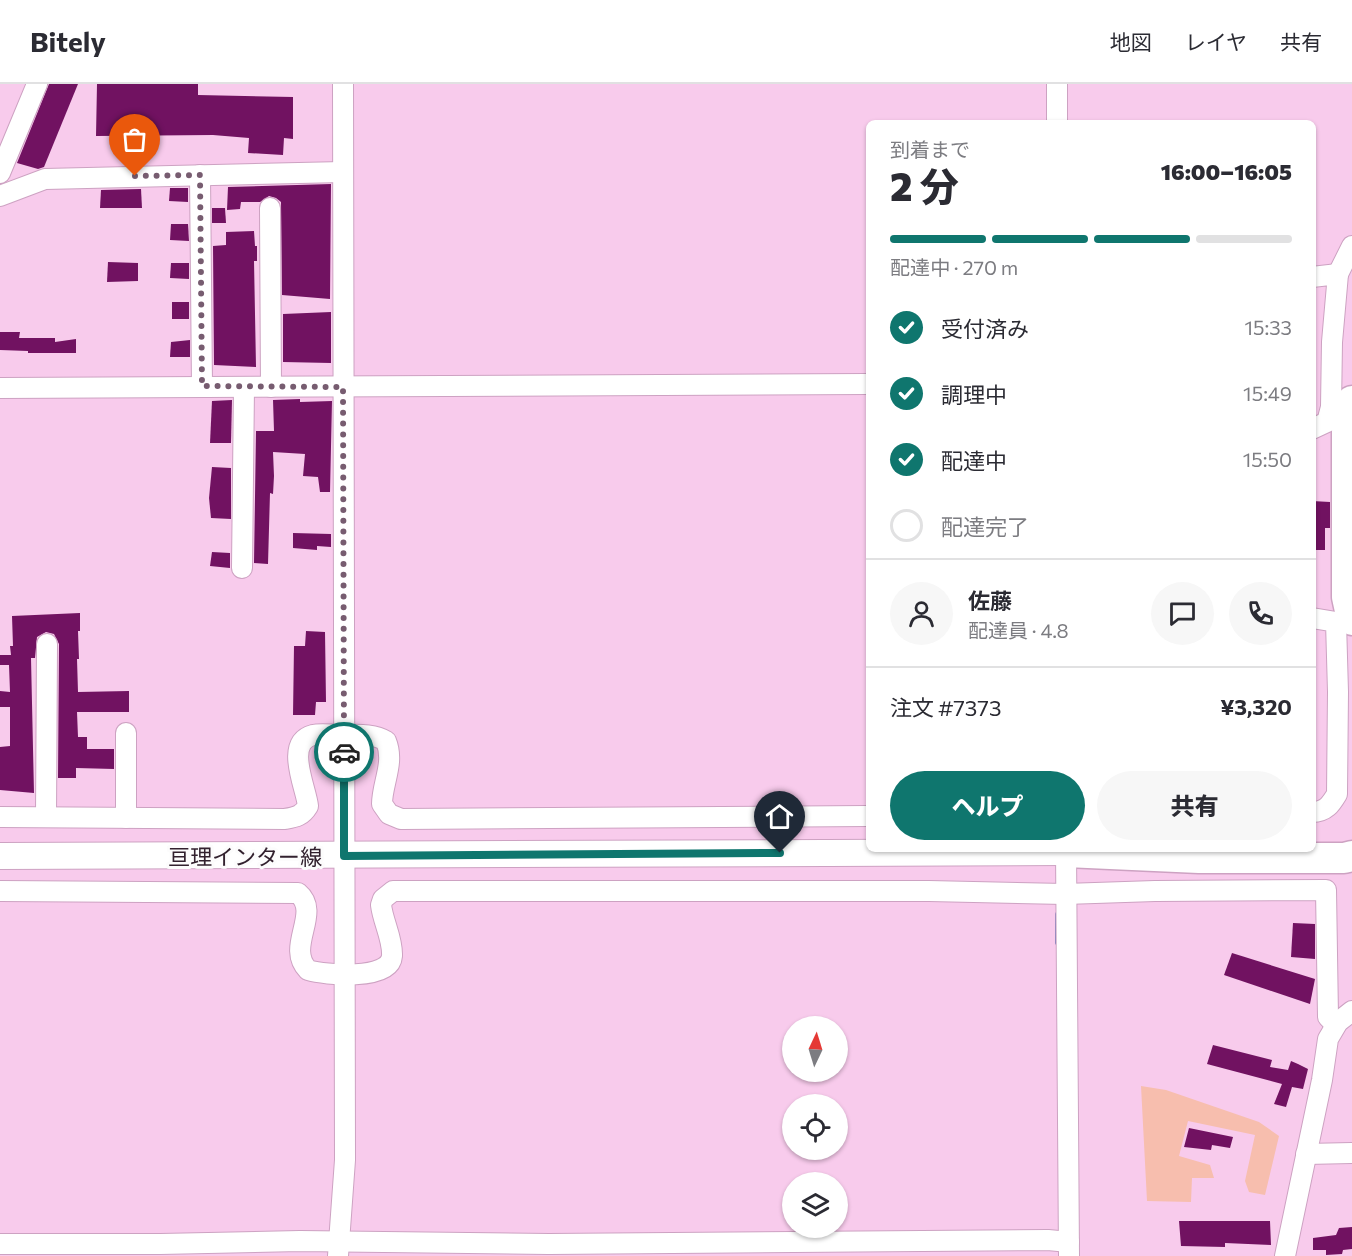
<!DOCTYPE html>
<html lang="ja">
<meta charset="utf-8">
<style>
:root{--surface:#fff;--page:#f7f7f7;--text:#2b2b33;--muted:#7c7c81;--line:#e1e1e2;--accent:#0f766e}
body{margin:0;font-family:Commissioner,"Noto Sans JP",sans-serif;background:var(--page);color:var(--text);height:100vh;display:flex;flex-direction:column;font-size:22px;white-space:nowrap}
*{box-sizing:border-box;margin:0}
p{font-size:20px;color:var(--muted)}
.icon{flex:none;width:33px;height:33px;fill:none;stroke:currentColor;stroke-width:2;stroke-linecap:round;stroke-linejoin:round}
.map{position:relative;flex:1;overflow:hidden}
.side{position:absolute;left:866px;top:36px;width:450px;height:732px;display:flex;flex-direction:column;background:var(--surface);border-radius:9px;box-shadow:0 2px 4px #0004}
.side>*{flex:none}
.needle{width:39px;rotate:4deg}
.buttons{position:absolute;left:782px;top:932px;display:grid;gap:12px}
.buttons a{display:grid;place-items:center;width:66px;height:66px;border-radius:50%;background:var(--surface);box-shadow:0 2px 4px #0004;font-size:30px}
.pin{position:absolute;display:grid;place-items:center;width:51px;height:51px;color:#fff;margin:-62px -26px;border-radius:50% 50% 50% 0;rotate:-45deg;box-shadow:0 0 6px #0007}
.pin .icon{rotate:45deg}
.courier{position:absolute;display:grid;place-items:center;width:60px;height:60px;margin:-30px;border:4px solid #0f766e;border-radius:50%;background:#fff;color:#222;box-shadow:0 2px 8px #0007}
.head em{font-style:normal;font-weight:800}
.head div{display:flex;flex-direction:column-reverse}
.head{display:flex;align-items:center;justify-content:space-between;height:102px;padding:0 24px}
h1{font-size:39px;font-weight:800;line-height:45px}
.bar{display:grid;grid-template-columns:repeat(4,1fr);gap:9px 6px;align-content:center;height:72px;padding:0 24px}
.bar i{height:8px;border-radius:4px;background:var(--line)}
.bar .selected{background:var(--accent)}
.bar p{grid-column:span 4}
.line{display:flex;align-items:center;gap:15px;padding:0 24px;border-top:2px solid var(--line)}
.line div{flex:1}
.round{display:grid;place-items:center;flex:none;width:63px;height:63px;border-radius:32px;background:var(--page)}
ol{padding:0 24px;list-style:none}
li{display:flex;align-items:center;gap:18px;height:66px}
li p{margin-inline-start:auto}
li .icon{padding:6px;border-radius:50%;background:var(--accent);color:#fff;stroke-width:4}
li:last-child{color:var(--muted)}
li i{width:33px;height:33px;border:3px solid var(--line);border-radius:50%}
.button{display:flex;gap:12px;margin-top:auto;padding:12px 24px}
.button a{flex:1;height:69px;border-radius:36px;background:var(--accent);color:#fff;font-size:24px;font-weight:800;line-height:69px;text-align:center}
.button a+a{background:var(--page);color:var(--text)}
header{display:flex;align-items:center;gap:36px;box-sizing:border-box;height:84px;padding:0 30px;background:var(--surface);border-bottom:2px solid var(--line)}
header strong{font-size:28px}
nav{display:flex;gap:33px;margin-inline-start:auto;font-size:21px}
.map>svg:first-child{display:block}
.green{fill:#f7beae}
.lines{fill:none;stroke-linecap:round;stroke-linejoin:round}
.stream{stroke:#797dbc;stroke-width:4}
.building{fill:#711261}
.minor-casing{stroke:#cda2c2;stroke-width:22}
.major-casing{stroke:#cda2c2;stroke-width:28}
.highway-casing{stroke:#cda2c2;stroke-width:33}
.minor{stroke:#fff;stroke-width:20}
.major{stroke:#fff;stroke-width:26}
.highway{stroke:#fff;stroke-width:30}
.done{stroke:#775c70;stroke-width:6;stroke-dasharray:0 10.8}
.route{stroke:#0f766e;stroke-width:8}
.labels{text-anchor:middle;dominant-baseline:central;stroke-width:6;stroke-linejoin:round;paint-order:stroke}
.street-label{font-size:22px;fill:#32212e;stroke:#fcfcfc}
</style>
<header>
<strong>Bitely</strong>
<nav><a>地図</a><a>レイヤ</a><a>共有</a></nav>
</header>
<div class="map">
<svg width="1352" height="1172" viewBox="0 0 1352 1172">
<rect width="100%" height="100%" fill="#f8cbec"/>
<path class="green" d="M1141,1002L1166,1006L1259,1038L1279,1052L1265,1111L1249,1108L1245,1097L1255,1051L1188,1037L1179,1072L1210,1081L1214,1094H1192L1191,1118L1147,1117Z"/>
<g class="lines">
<path class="stream" d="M1057,830V859"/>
</g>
<g class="building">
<path d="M49,0H78L44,83L38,85L17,79Z"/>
<path d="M97,0H198V11L293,13V55L284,54L283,71L248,69L249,54L213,51L96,52Z"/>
<path d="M331,100L330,215L282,211L281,118L276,114L269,112L260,118H241L240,125L227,126L228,103Z"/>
<path d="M170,104H188V118L169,117Z"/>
<path d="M141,105L142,124H100L101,106Z"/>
<path d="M212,124H225L226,139H212Z"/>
<path d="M171,140H188L189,157L170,156Z"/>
<path d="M254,147L255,162H257V177H254L256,283L214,281L213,162L226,161V148Z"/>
<path d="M108,178L138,179V197L107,198Z"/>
<path d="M171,179H189V195L170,194Z"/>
<rect x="172" y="218" width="17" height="17"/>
<path d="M331,228V279L283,278V230Z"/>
<path d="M0,248H20L19,254H55V258L76,255V269H28V267L0,266Z"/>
<path d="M190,256V273H170L171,258Z"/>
<path d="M300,315V318L332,317L330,408H320L318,393L303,392L305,370L273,368L274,392L273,410L270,409L268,480L254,479L256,347H274L273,316Z"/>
<path d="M232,316L231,359H210L212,317Z"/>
<path d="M212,383L231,384V435L211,434L209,414Z"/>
<path d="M1312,417L1330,418V444H1325V466H1312Z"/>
<path d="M293,449L331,450V463L317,462V466L293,464Z"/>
<path d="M212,468L230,469V484L210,482Z"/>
<path d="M80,529V547H78L79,575H77L78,608L129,607V628H77L78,653H87V665H114V685L76,684V694H58L59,560L54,550L46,548L37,553L35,574H31L34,709L0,706V663L10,662V623H0V607L10,608L9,581H0V571H11L10,562H13L12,532Z"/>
<path d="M306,547L325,548L326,618H316L315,631H293L294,562H305Z"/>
<path d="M1293,839L1315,840V875L1291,873Z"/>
<path d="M1232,869L1315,895L1310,920L1224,891Z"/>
<path d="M1213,961L1272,976L1270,983L1288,986L1291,977L1298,980L1308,985L1303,1005L1292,1003L1286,1023L1274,1020L1282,1000L1207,980Z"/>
<path d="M1189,1044L1233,1053L1230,1064L1212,1061L1211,1066L1184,1063Z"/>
<path d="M1179,1137H1270L1271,1161L1225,1159V1163L1181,1162Z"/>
<path d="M1352,1143V1165L1343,1166L1342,1170L1326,1171V1166H1313V1154L1336,1151L1339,1144Z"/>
</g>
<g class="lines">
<defs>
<g id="minor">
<path d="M1057,0V39"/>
<path d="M0,89L37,0"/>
<path d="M200,91L202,302"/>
<path d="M0,112L45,95L343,88"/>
<path d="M270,124L271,303"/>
<path d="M1338,190L1352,162"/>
<path d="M1312,193L1338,190L1332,258L1331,323L1327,338L1312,345"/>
<path d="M0,304L868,300"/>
<path d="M242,484L244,303"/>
<path d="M1312,534L1336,538L1338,608L1337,710C1331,720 1326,728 1312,728"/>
<path d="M0,733L285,735C296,733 302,732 308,722C306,703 284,659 313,651C321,649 332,651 341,651C356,651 373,649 386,657C395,679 382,699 382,720L389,730L401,735L868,732"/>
<path d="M46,733L47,560"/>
<path d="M126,734V649"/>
<path d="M1066,765L1069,1172"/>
<path d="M0,807L298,809C322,829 285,863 308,886C325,891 390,897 392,872C393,855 383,838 381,821L383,815L393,807H929L1065,810L1155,807L1326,806L1328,933L1331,936L1338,938"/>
<path d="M1306,1070L1352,1069"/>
<path d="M0,1160H160L300,1157L549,1160L1048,1156L1069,1158"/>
<path d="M338,1172L345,1076L343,0"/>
<path d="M1285,1172L1322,996L1328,955L1338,938L1352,927"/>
</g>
<path id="major" d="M0,772L1066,768"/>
<g id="highway">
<path d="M1352,317L1347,348V513L1352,536"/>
<path d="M1066,768L1199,774H1344L1352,772"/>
</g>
</defs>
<use href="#minor" class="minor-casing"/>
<use href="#major" class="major-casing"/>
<use href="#highway" class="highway-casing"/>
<use href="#minor" class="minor"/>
<use href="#major" class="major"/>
<use href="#highway" class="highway"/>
</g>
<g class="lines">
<path class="done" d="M135,92L200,91L202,302L343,303L344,668"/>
<path class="route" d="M344,668V772L780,769"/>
</g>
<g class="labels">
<g class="street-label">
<text x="245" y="772">亘理インター線</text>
</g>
</g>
</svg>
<div class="buttons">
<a><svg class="needle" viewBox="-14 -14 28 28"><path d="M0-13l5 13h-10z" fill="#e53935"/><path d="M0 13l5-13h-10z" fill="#7c7c81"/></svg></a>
<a><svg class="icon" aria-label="locate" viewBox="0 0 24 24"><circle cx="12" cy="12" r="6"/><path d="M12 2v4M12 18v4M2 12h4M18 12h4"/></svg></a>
<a><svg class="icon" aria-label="layers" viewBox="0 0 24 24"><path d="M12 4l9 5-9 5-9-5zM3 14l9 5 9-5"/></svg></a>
</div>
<div class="pin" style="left:135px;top:92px;background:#ea580c"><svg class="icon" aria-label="bag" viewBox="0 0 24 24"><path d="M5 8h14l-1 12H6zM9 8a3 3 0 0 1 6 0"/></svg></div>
<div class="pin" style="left:780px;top:769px;background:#1f2937"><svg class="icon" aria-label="home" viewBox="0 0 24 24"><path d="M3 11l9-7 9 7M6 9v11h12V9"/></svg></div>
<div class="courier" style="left:344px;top:668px"><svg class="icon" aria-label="car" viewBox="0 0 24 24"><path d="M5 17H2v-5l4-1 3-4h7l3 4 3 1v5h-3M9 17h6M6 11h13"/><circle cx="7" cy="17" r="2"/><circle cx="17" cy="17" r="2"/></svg></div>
<section class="side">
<div class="head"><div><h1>2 分</h1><p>到着まで</p></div><em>16:00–16:05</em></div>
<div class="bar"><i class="selected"></i><i class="selected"></i><i class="selected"></i><i></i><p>配達中 · 270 m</p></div>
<ol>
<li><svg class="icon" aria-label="check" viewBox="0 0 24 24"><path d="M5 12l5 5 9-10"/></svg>受付済み<p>15:33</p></li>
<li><svg class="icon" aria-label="check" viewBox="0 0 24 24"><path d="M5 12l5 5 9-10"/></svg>調理中<p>15:49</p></li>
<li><svg class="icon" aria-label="check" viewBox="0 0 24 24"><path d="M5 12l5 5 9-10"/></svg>配達中<p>15:50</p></li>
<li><i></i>配達完了</li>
</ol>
<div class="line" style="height:108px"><a class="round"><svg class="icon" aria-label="person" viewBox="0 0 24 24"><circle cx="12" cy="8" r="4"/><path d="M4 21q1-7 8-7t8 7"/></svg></a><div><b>佐藤</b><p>配達員 · 4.8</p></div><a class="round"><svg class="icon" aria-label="chat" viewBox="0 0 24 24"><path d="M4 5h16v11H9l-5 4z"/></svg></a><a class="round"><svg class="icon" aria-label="phone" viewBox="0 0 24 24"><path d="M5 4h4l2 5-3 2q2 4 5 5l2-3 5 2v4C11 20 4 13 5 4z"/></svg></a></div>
<div class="line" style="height:78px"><div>注文 #7373</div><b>¥3,320</b></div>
<div class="button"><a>ヘルプ</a><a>共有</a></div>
</section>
</div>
